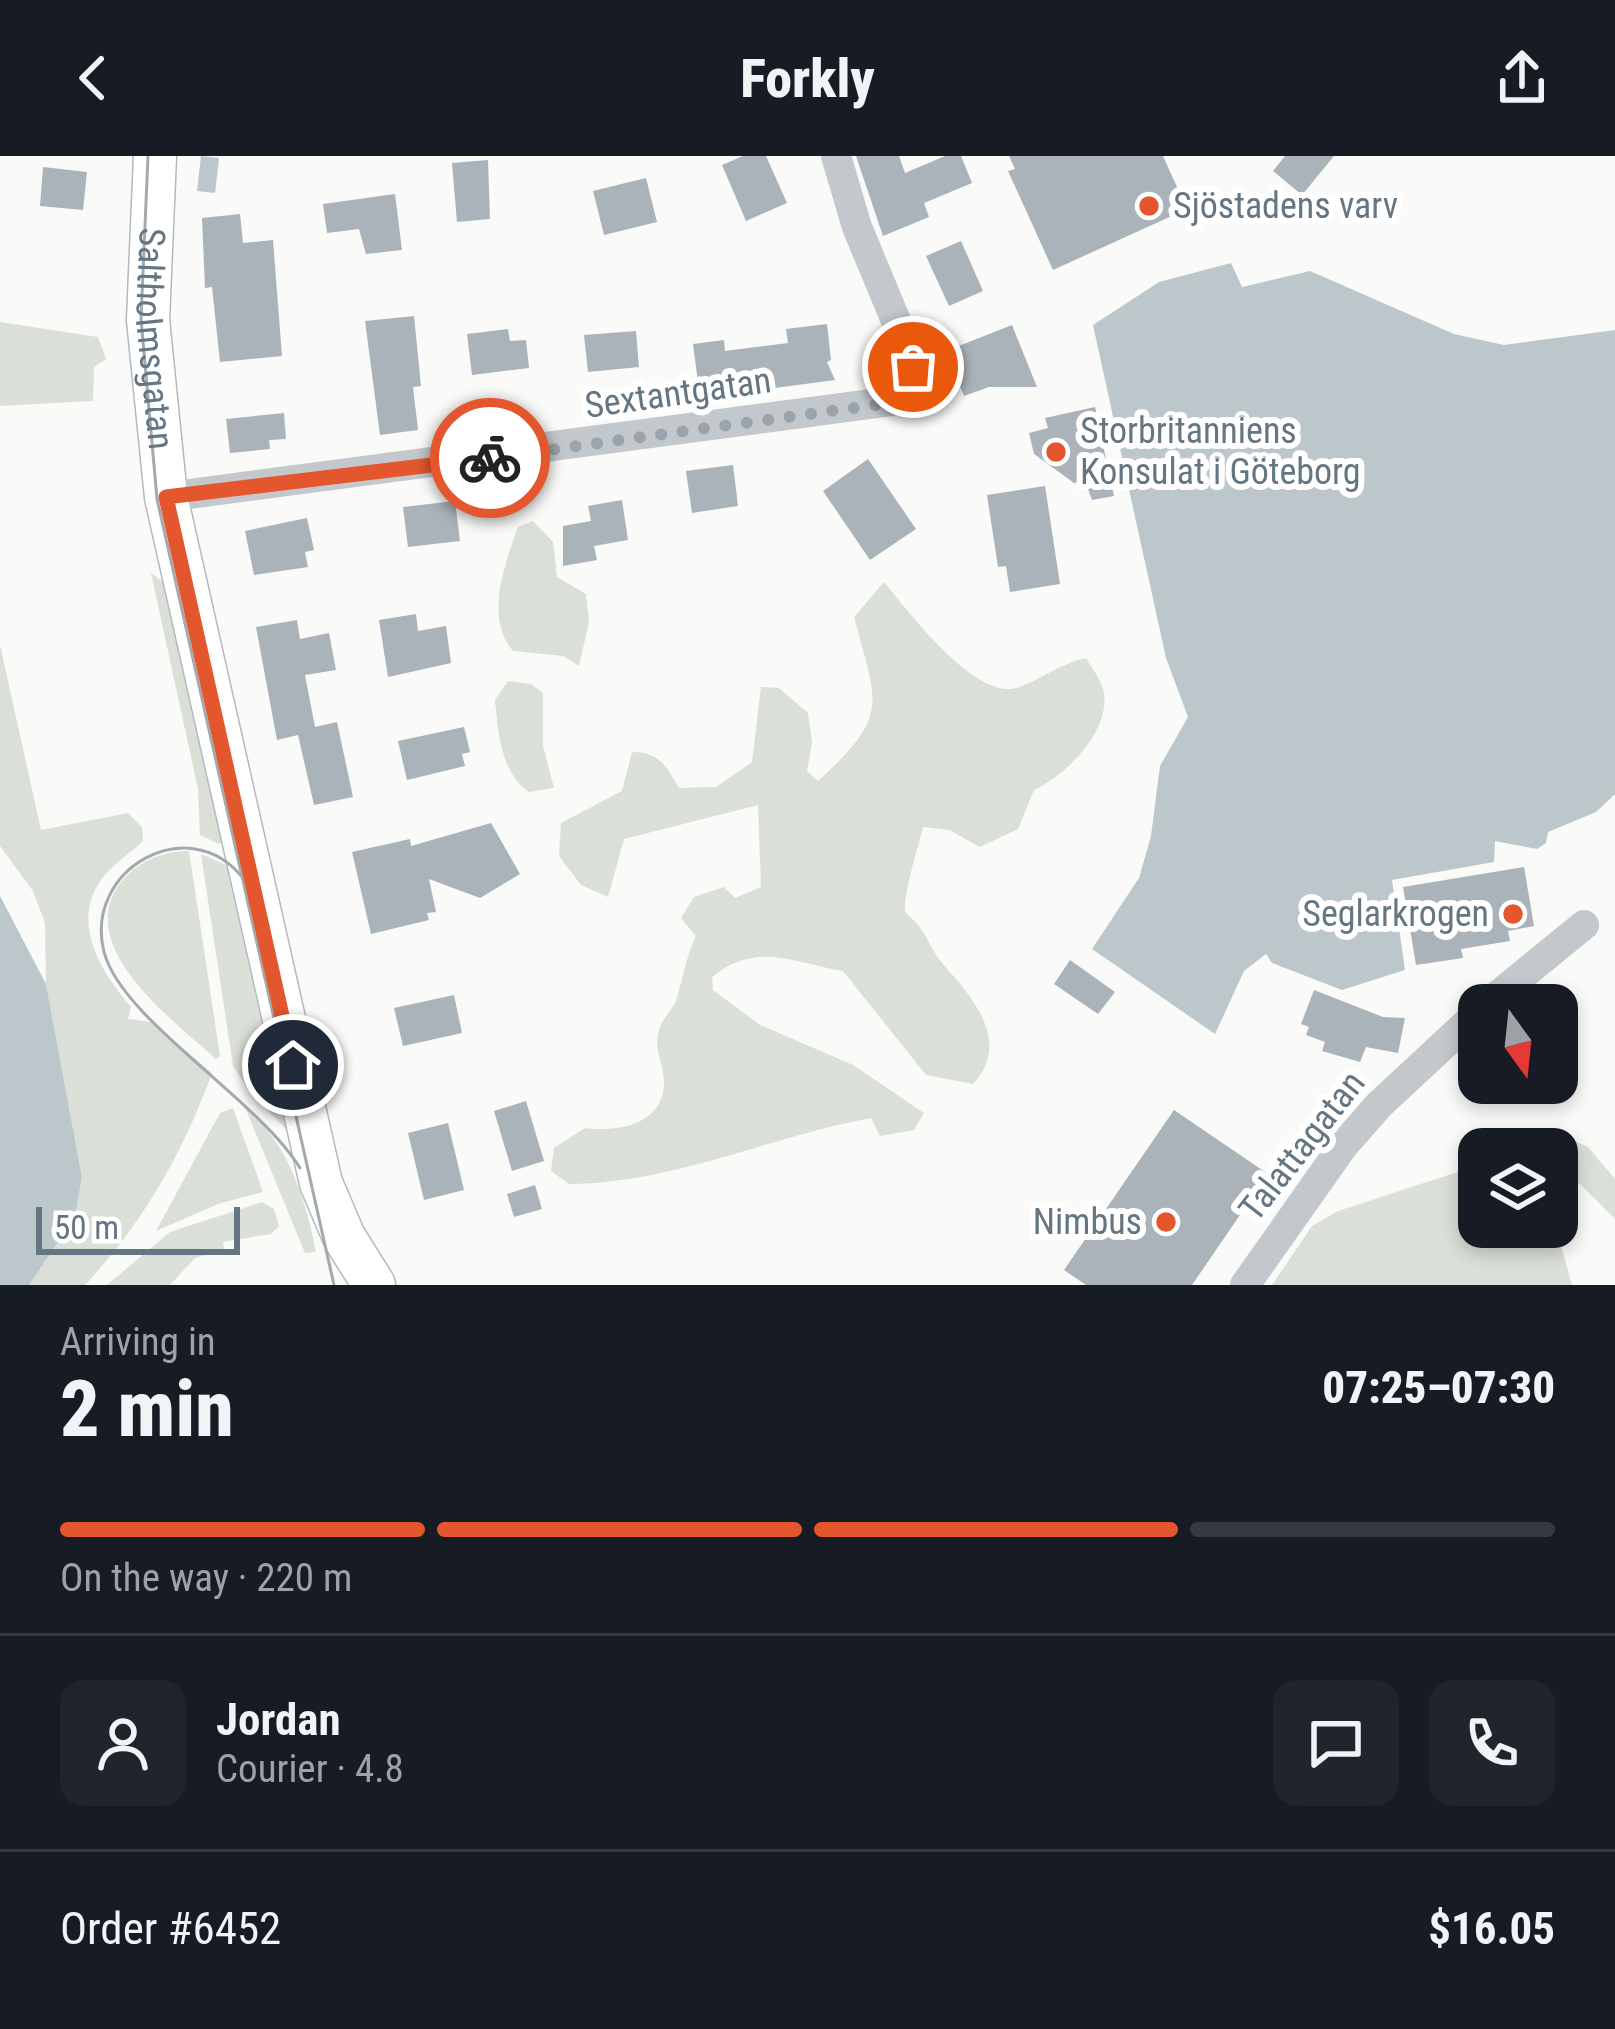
<!DOCTYPE html>
<meta charset="utf-8">
<style>
:root{--surface:#171b24;--page:#20242c;--text:#f1f3f6;--muted:#9ea1a6;--line:#363941;--accent:#e4572e}
body{margin:0;font-family:"Roboto Condensed",sans-serif;background:var(--page);color:var(--text);height:100vh;display:flex;flex-direction:column;font-size:45px;white-space:nowrap}
*{box-sizing:border-box;margin:0}
p{font-size:39px;color:var(--muted)}
.icon{flex:none;width:66px;height:66px;fill:none;stroke:currentColor;stroke-width:2;stroke-linecap:round;stroke-linejoin:round}
.map{position:relative;height:1129px;overflow:hidden}
.drawer{display:flex;flex-direction:column;background:var(--surface);flex:1}
.drawer>*{flex:none}
.needle{width:78px;rotate:165deg}
.fabs{position:absolute;left:1458px;top:828px;display:grid;gap:24px}
.fabs a{display:grid;place-items:center;width:120px;height:120px;border-radius:24px;background:var(--surface);box-shadow:0 6px 18px #0003;font-size:60px}
.scale{position:absolute;left:36px;bottom:30px;width:204px;box-sizing:border-box;padding-left:12px;border:6px solid #657683;border-top:0;font-size:33px;line-height:42px;white-space:nowrap;color:#657683;-webkit-text-stroke:9px #fff;paint-order:stroke}
.pin{position:absolute;display:grid;place-items:center;width:102px;height:102px;color:#fff;margin:-51px;border:6px solid #fff;border-radius:50%;box-shadow:0 3px 12px #0007}
.courier{position:absolute;display:grid;place-items:center;width:120px;height:120px;margin:-60px;border:9px solid #e4572e;border-radius:50%;background:#fff;color:#222;box-shadow:0 3px 15px #0007}
.headline em{font-style:normal;font-weight:800}
.headline div{display:flex;flex-direction:column-reverse}
.headline{display:flex;align-items:center;justify-content:space-between;height:204px;padding:0 60px}
h1{font-size:78px;font-weight:800;line-height:90px}
.bar{display:grid;grid-template-columns:repeat(4,1fr);gap:18px 12px;align-content:center;height:144px;padding:0 60px}
.bar i{height:15px;border-radius:9px;background:var(--line)}
.bar .current{background:var(--accent)}
.bar p{grid-column:span 4}
.line{display:flex;align-items:center;gap:30px;padding:0 60px;border-top:3px solid var(--line)}
.line div{flex:1}
.round{display:grid;place-items:center;flex:none;width:126px;height:126px;border-radius:24px;background:var(--page)}
header{display:flex;justify-content:space-between;align-items:center;height:156px;padding:0 60px;background:var(--surface);font-size:54px;font-weight:800}
.map>svg:first-child{display:block}
.green{fill:#dadfd7}
.water{fill:#bbc7cb}
.building{fill:#aab3b9}
.lines{fill:none;stroke-linecap:round;stroke-linejoin:round}
.secondary-casing{stroke:#b3babf;stroke-width:45}
.street{stroke:#c3c8cc;stroke-width:30}
.secondary{stroke:#fff;stroke-width:42}
.tram{stroke:#a2aab0;stroke-width:3}
.done{stroke:#99a4ac;stroke-width:12;stroke-dasharray:0 21.6}
.route{stroke:#e4572e;stroke-width:15}
.poi-dot{fill:#e4572e;stroke:#fff;stroke-width:4.5}
.labels{text-anchor:middle;dominant-baseline:central;stroke-width:12;stroke-linejoin:round;paint-order:stroke}
.poi-label{font-size:36px;fill:#657683;stroke:#fff;text-anchor:start}
.street-label{font-size:36px;fill:#657683;stroke:#fff}
</style>
<header><svg class="icon" aria-label="back" viewBox="0 0 24 24"><path d="M15 5l-7 7 7 7"/></svg>Forkly<svg class="icon" aria-label="share" viewBox="0 0 24 24"><path d="M12 15V3M7 8l5-5 5 5M5 13v7h14v-7"/></svg></header>
<div class="map">
<svg width="1615" height="1129" viewBox="0 0 1615 1129">
<rect width="100%" height="100%" fill="#fafaf8"/>
<g class="green">
<path d="M0,166L98,181L106,203L94,211L93,245L0,250Z"/>
<path d="M533,365L553,386L557,421L586,438L589,466L579,510L563,500L513,495C484,461 505,408 518,371Z"/>
<path d="M151,417L165,427L223,686L219,688L200,679L198,633Z"/>
<path d="M884,426C908,455 968,535 1010,533C1029,532 1059,507 1086,502C1092,512 1102,525 1104,537C1110,576 1066,619 1034,634L1018,673L980,691L949,674L923,671C917,696 904,734 905,756C930,778 927,789 943,808C973,842 1012,886 973,928L926,919L843,815C792,806 756,785 712,821L713,834L760,869L853,909L924,957L914,974L880,980L871,962C768,981 675,1027 569,1028L551,1015L554,992L585,972C615,976 662,970 664,929C665,909 653,895 659,874C662,862 674,853 677,842C683,820 686,802 696,780L681,762L694,741L724,731L735,742L761,731L758,649L624,683L608,741L581,729L559,700L561,667L622,635L632,596C660,596 666,610 679,632L716,631L752,606L761,531L779,532L808,557L812,586L807,615L818,625C891,558 877,549 854,461Z"/>
<path d="M0,489L41,674L128,657L142,671L143,685C130,698 111,709 101,724C70,768 102,817 131,851L128,863L151,866L212,917C183,997 143,1067 85,1129H29L75,1061L82,1021L46,828L45,767L33,735L0,690Z"/>
<path d="M508,525L531,528L543,537V590L554,632L529,636C501,617 498,576 495,544Z"/>
<path d="M189,695L220,900L216,903C175,866 68,787 123,724C140,704 164,695 189,695Z"/>
<path d="M201,698L226,709L286,973L250,936L233,910Z"/>
<path d="M245,951C289,989 305,1042 316,1096L305,1097Z"/>
<path d="M233,952L263,1036L218,1048L156,1075L220,957Z"/>
<path d="M1562,979L1588,991L1615,1023V1063L1579,1027H1562L1557,1038V993H1522Z"/>
<path d="M1479,1009V1071H1556L1572,1129H1272L1312,1070L1338,1055Z"/>
<path d="M262,1046L274,1053L279,1070L271,1078L223,1086L224,1094L195,1102L170,1129H107L170,1076Z"/>
</g>
<g class="water">
<path d="M201,0L219,2L215,37L197,35Z"/>
<path d="M1231,107L1242,131L1310,115L1454,178L1504,189L1615,174V638L1596,656L1548,676L1546,687L1537,693L1495,685L1494,706L1392,724L1405,814L1342,834L1272,807L1266,798L1244,815L1215,878L1092,793L1139,722L1151,680L1160,610L1188,561L1166,502L1093,169L1159,126Z"/>
<path d="M0,740L46,828L82,1021L75,1061L29,1129H0Z"/>
</g>
<g class="building">
<path d="M743,0H766L787,47L746,65L722,9Z"/>
<path d="M856,0H899L905,17L945,0H961L972,27L924,47L929,61L883,80Z"/>
<path d="M1009,0H1163L1187,53L1053,114L1008,15L1015,13Z"/>
<path d="M1285,0H1334L1302,39L1273,15Z"/>
<path d="M488,4L490,63L457,66L452,7Z"/>
<path d="M43,11L87,16L83,54L40,50Z"/>
<path d="M646,22L657,66L604,79L593,35Z"/>
<path d="M395,38L402,94L366,98L359,73L327,77L323,48Z"/>
<path d="M240,58L243,87L273,84L282,200L220,206L212,131L205,132L202,62Z"/>
<path d="M961,85L983,135L949,150L926,100Z"/>
<path d="M414,160L421,230L413,231L418,274L380,279L365,165Z"/>
<path d="M827,168L831,204L827,206L835,224L700,242L693,188L724,184L725,195L788,187L786,173Z"/>
<path d="M1012,169L1037,231H989L964,240L946,195Z"/>
<path d="M508,173L510,185L526,184L529,212L472,219L467,178Z"/>
<path d="M636,175L639,211L588,216L584,179Z"/>
<path d="M1095,251L1114,340L1092,344L1085,325L1074,327L1034,298L1029,277L1048,272L1045,262Z"/>
<path d="M284,257L286,283L269,284L270,293L230,297L226,263Z"/>
<path d="M868,303L916,373L870,404L823,335Z"/>
<path d="M733,309L738,350L692,357L686,315Z"/>
<path d="M1045,330L1060,428L1010,436L1006,410L998,411L987,339Z"/>
<path d="M622,344L628,384L594,390L597,404L563,410V370L591,365L588,350Z"/>
<path d="M455,345L460,385L408,391L403,351Z"/>
<path d="M307,362L314,394L305,396L308,411L254,419L245,375Z"/>
<path d="M416,458L418,475L446,470L451,507L388,521L379,464Z"/>
<path d="M297,464L300,483L329,477L336,514L305,519L315,571L337,566L353,641L314,649L298,579L277,584L256,471Z"/>
<path d="M464,571L470,596L462,598L465,610L407,624L398,585Z"/>
<path d="M491,667L520,718L480,742L429,723L436,756L427,757L429,764L371,778L352,696L410,683L411,690Z"/>
<path d="M1524,711L1534,770L1508,775L1510,785L1461,793L1463,802L1416,809L1403,731Z"/>
<path d="M1070,804L1115,836L1098,858L1054,828Z"/>
<path d="M1314,834L1383,861L1405,862L1398,897L1366,891L1360,906L1322,895L1325,886L1306,879L1309,871L1301,868Z"/>
<path d="M454,839L462,877L403,890L394,852Z"/>
<path d="M526,945L544,1005L512,1015L494,955Z"/>
<path d="M1174,954L1268,1018L1192,1129H1086L1064,1114Z"/>
<path d="M448,967L464,1034L424,1044L408,977Z"/>
<path d="M535,1029L542,1053L514,1061L507,1038Z"/>
</g>
<g class="lines">
<defs>
<g id="secondary">
<path id="s1" d="M155,0L148,164L166,341L321,1027L344,1081L374,1129"/>
</g>
</defs>
<use href="#secondary" class="secondary-casing"/>
<g class="street">
<path d="M166,341L893,245L909,231L911,201L857,71L836,0"/>
<path d="M1486,849L1584,769"/>
<path d="M1245,1129L1343,990L1379,949L1479,856"/>
</g>
<use href="#secondary" class="secondary"/>
<g class="tram">
<path d="M148,0L141,163L157,343L334,1129"/>
<path d="M243,722C188,653 83,714 104,796C122,864 257,942 300,1012"/>
</g>
</g>
<g class="lines">
<path class="done" d="M490,302L882,248L909,231L913,211"/>
<path class="route" d="M293,909L166,341L490,302"/>
</g>
<g class="poi-dot">
<circle cx="1149" cy="50" r="12"/>
<circle cx="1056" cy="296" r="12"/>
<circle cx="1513" cy="758" r="12"/>
<circle cx="1166" cy="1066" r="12"/>
</g>
<g class="labels">
<g class="poi-label">
<text x="1173" y="50">Sjöstadens varv</text>
<text x="1080" y="275">Storbritanniens<tspan x="1080" dy="41">Konsulat i Göteborg</tspan></text>
<text x="1489" y="758" text-anchor="end">Seglarkrogen</text>
<text x="1142" y="1066" text-anchor="end">Nimbus</text>
</g>
<g class="street-label">
<text stroke="none"><textPath href="#s1" startOffset="183">Saltholmsgatan</textPath></text>
<text transform="translate(678 237) rotate(-8)">Sextantgatan</text>
<text transform="translate(1302 990) rotate(-52)">Talattagatan</text>
</g>
</g>
</svg>
<div class="fabs">
<a><svg class="needle" viewBox="-14 -14 28 28"><path d="M0-13l5 13h-10z" fill="#e53935"/><path d="M0 13l5-13h-10z" fill="#9ea1a6"/></svg></a>
<a><svg class="icon" aria-label="layers" viewBox="0 0 24 24"><path d="M12 4l9 5-9 5-9-5zM3 14l9 5 9-5"/></svg></a>
</div>
<div class="scale">50 m</div>
<div class="pin" style="left:913px;top:211px;background:#ea580c"><svg class="icon" aria-label="bag" viewBox="0 0 24 24"><path d="M5 8h14l-1 12H6zM9 8a3 3 0 0 1 6 0"/></svg></div>
<div class="pin" style="left:293px;top:909px;background:#1f2937"><svg class="icon" aria-label="home" viewBox="0 0 24 24"><path d="M3 11l9-7 9 7M6 9v11h12V9"/></svg></div>
<div class="courier" style="left:490px;top:302px"><svg class="icon" aria-label="bike" viewBox="0 0 24 24"><circle cx="6" cy="16" r="4"/><circle cx="18" cy="16" r="4"/><path d="M6 16l4-8h5l3 8M10 8l3 8H6M13 5h3"/></svg></div>
</div>
<section class="drawer">
<div class="headline"><div><h1>2 min</h1><p>Arriving in</p></div><em>07:25–07:30</em></div>
<div class="bar"><i class="current"></i><i class="current"></i><i class="current"></i><i></i><p>On the way · 220 m</p></div>
<div class="line" style="height:216px"><a class="round"><svg class="icon" aria-label="person" viewBox="0 0 24 24"><circle cx="12" cy="8" r="4"/><path d="M4 21q1-7 8-7t8 7"/></svg></a><div><b>Jordan</b><p>Courier · 4.8</p></div><a class="round"><svg class="icon" aria-label="chat" viewBox="0 0 24 24"><path d="M4 5h16v11H9l-5 4z"/></svg></a><a class="round"><svg class="icon" aria-label="phone" viewBox="0 0 24 24"><path d="M5 4h4l2 5-3 2q2 4 5 5l2-3 5 2v4C11 20 4 13 5 4z"/></svg></a></div>
<div class="line" style="height:156px"><div>Order #6452</div><b>$16.05</b></div>
</section>
